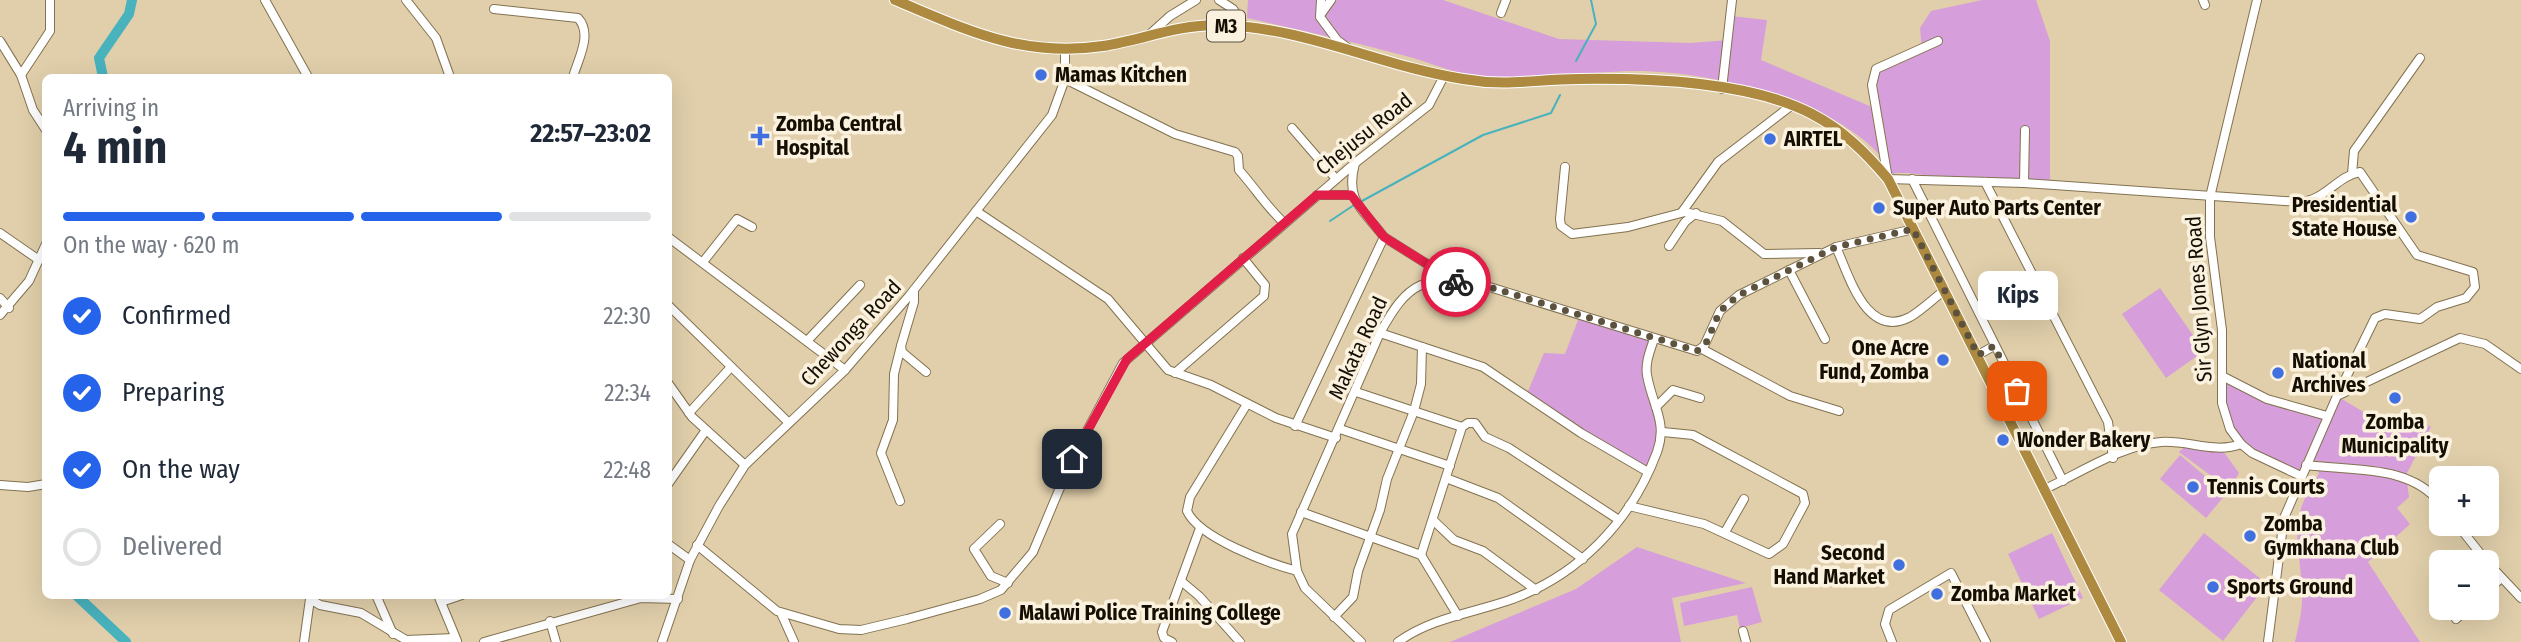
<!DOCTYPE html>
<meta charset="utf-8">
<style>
:root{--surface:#fff;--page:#f6f6f7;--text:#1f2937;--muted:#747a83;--line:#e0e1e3;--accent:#2563eb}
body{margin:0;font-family:"Fira Sans Condensed",sans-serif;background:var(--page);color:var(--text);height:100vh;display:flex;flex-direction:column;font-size:26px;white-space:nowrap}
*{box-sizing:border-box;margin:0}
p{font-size:23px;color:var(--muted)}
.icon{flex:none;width:38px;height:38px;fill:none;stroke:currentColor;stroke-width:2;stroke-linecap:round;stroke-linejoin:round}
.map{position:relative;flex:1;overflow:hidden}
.drawer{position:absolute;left:42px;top:74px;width:630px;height:525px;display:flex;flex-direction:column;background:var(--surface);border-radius:10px;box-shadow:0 7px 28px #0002}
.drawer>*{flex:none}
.buttons{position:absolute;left:2429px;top:466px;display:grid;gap:14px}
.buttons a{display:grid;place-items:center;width:70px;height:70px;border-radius:10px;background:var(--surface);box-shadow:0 7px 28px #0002;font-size:35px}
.pin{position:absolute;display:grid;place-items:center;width:60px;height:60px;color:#fff;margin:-30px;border-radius:14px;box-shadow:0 4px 10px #0006}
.courier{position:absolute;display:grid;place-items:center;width:70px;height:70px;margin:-35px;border:5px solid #e11d48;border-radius:50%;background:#fff;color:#222;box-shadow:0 2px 9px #0007}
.bubble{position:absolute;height:49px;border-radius:10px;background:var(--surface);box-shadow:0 7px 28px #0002;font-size:23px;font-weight:700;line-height:49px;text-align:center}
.head em{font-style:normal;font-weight:700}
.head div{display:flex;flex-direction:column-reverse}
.head{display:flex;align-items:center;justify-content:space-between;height:119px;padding:0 21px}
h1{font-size:46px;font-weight:700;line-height:52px}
.bar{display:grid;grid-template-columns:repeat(4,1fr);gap:10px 7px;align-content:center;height:84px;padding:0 21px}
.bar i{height:9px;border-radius:5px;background:var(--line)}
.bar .on{background:var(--accent)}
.bar p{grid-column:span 4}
ol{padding:0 21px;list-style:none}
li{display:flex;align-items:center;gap:21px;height:77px}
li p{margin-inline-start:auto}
li .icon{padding:7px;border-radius:50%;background:var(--accent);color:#fff;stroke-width:4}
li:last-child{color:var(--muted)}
li i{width:38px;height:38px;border:4px solid var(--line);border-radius:50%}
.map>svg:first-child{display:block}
.green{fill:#d69eda}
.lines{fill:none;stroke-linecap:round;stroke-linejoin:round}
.stream{stroke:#48b2bd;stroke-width:2}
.river{stroke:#48b2bd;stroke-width:10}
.minor-casing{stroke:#827250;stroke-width:10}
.highway-casing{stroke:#fff;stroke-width:12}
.minor{stroke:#fff;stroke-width:8}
.highway{stroke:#ad8a3f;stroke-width:10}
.done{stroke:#5c523e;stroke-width:7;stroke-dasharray:0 12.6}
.route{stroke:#e11d48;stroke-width:9}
.poi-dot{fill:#406fe0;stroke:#faf1de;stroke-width:2.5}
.labels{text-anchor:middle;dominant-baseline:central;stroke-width:7;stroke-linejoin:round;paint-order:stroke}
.shield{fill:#faf1de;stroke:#5a5345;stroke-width:2}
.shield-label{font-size:19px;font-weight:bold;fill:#150f03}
.poi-label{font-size:21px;font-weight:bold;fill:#150f03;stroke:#faf1de;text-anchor:start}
.street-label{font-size:21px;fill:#150f03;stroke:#faf1de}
</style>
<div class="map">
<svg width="2521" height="642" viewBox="0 0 2521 642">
<rect width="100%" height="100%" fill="#e1cfab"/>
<g class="green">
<path d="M1248,0H1443L1559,39L1690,43L1728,40L1731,16L1767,20L1761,60L1872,107L1876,69L1922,49L1920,28L1931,11L1982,0H2036L2050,41V185L1985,182L1907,173H1895L1888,179C1890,162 1873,147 1860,137C1806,94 1696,69 1628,71C1578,73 1529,82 1479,76C1454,74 1427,61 1402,55C1351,41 1299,30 1247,18Z"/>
<path d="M2160,288L2204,351L2166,378L2122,314Z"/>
<path d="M1580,315L1654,339L1646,366L1663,432L1648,472L1526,396L1544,353L1565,354Z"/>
<path d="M2224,374L2244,388L2327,415L2337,396L2375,419L2413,417L2431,427L2406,475L2409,497L2397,508L2410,524L2368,562L2420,642H2295C2298,628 2302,613 2302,599C2302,545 2284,524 2319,474L2312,452L2301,476C2240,443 2228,447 2224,374Z"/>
<path d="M2186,445L2223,451L2239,473L2229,489L2179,452Z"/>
<path d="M2180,455L2226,494L2206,518L2160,479Z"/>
<path d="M2052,533L2083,598L2039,619L2008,554Z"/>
<path d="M2204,533L2267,584L2223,641L2159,590Z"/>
<path d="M1637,547L1746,583L1672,598L1681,642H1450L1576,589Z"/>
<path d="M1752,587L1762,622L1740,628L1737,615L1684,626L1680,603Z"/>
</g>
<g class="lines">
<g class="stream">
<path d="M1576,61L1596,24L1591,0"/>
<path d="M1362,201L1483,135L1551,113L1560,95"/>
<path d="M1330,221L1354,205"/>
</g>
<g class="river">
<path d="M103,77L99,58L129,14L132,0"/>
<path d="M76,595L126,642"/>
</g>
<defs>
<g id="minor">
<path d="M265,0L308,77"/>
<path d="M406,0L436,38L450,77"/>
<path d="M1219,0L1233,9L1245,27"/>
<path d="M1321,0L1320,17L1337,40L1348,48"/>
<path d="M2203,0L2205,5"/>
<path d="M2257,0L2210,197V237L2222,330V403L2230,429L2241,444L2252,453L2301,476"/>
<path d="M494,9L578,18C593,34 578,59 573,77"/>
<path d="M1501,13L1506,0"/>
<path d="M1321,14L1331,0"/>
<path d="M1149,35L1170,16L1196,0"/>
<path d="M0,41L21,75L33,110L46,130"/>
<path d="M1938,41L1876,69L1872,85L1888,179L2024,183L2299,202C2325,201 2337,176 2360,172L2417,255L2473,272L2475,287L2466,298L2437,307L2420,319L2385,314L2375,318L2337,396"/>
<path d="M21,75L50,31V0"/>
<path d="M1065,79L1175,134L1235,152L1238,156L1239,170C1255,188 1266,206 1284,223"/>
<path d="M1722,89L1732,0"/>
<path d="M1292,128L1336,179"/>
<path d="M1565,167L1560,219L1561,226L1572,234L1628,227L1685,212L1722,221L1764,254L1819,253"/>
<path d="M2352,174L2354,151L2420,58"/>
<path d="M1912,179L2063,481"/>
<path d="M1985,182L2108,422L2113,458"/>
<path d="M2024,183L2025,130"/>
<path d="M1317,195H1351"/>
<path d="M976,211L1108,299L1168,370L1211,385L1276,418L1336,438"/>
<path d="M1682,212L1718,162L1792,105"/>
<path d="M0,233L39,260"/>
<path d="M668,237L845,370"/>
<path d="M1384,237L1454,281"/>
<path d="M1669,246L1685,222L1696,213"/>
<path d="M1836,247C1849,275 1866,340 1910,317C1922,310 1934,298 1945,290"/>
<path d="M703,262L737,219L752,227"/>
<path d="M1789,270L1825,339"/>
<path d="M914,290V302L901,346L902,352L926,372"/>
<path d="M0,298L9,308"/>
<path d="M668,305L789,423"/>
<path d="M0,315L29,281L46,244"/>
<path d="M1380,333L1483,367L1581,433L1648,472"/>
<path d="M807,341L860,285"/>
<path d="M1702,349L1790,396L1839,411"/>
<path d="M1978,355L1994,346"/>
<path d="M1175,373L1264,296L1265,285L1243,258"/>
<path d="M2222,376L2267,399L2327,416"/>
<path d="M668,383L692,417L745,465"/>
<path d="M1356,392L1462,427"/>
<path d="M1247,404L1190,497L1187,511C1199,538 1268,563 1297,571"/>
<path d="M1656,407L1673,390L1700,398"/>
<path d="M689,413L731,367"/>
<path d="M1295,426L1384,237C1362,208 1345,201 1355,163"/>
<path d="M1340,429L1450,466"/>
<path d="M2306,465C2352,471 2410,464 2441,504"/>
<path d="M1446,478L1498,498L1583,559"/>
<path d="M668,484L706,430"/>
<path d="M0,485L28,487L46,484"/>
<path d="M2045,489C2080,473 2122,445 2161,442C2189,440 2214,454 2241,444"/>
<path d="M900,501L881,453L893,420L894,374L901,346"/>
<path d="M1629,506L1704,524L1769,554L1783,544L1805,503L1803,494L1693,435L1663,432"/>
<path d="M1301,512L1421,555L1458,616"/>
<path d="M1434,521L1454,540L1483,551L1536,590"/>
<path d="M2456,523L2487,562"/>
<path d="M1000,524L974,549L991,576L1008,583"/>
<path d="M1725,532L1744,499"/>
<path d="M668,544L690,560"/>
<path d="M697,545L777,611L839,629L861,630L907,619L980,599L1001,590L1033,552L1072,459L1123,363L1355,163L1429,105L1444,76"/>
<path d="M1421,555L1462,427L1468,423H1475L1485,437L1509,448L1619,520"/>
<path d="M2487,562L2521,598"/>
<path d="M1181,581L1199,596L1240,642"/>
<path d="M2487,591L2500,579"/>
<path d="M310,595V599L320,605L361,613L406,640L455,638"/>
<path d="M376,595L393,634"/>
<path d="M438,595L457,641"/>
<path d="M441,602L462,595"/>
<path d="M781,613L794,642"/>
<path d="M1334,617L1353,597L1358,571L1380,510L1387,479L1414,411L1421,384L1422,347"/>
<path d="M2456,619L2469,607"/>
<path d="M550,621L556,642"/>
<path d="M1743,631L1746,642"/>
<path d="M304,642L310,599"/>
<path d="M484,642L641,598L678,599"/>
<path d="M662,642L690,560L719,506L745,465L845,370L909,296L1052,115L1065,79V50"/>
<path d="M1172,642L1164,638L1162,632L1200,528"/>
<path d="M1361,642L1305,588L1297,571L1292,534L1380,333C1408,282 1423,274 1483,285L1697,351L1704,346L1720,311L1739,295L1836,247L1914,229"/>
<path d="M1398,642C1429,619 1471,613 1507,601C1577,577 1631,522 1657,452C1668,422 1652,405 1647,375C1645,363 1650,351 1654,339"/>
<path d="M1892,642L1885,624L1889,610L1951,573L1986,642"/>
<path d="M2268,642L2284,518L2337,396L2460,338L2485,344L2521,369"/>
</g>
<path id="highway" d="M895,0C967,30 1022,58 1103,46C1141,40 1177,25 1217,25C1302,26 1380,66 1463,79C1509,87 1536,79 1579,79C1649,78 1749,81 1812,114C1843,130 1866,153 1888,179L2121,642"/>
</defs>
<use href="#minor" class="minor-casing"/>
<use href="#highway" class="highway-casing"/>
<use href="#minor" class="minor"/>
<use href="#highway" class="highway"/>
</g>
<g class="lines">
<path class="done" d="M1456,282L1483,285L1697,351L1706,343L1720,311L1739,295L1836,247L1913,229L1978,355L1994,346L2017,391"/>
<path class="route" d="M1072,459L1127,359L1317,195H1351L1384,237L1456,282"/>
</g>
<g class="poi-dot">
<circle cx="1041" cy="75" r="7"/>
<path d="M756.5 125.5h7v7h7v7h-7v7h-7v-7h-7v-7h7z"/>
<circle cx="1770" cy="139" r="7"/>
<circle cx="1879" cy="208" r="7"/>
<circle cx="2411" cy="217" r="7"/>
<circle cx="1943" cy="360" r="7"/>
<circle cx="2278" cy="373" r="7"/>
<circle cx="2395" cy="398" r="7"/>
<circle cx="2003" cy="440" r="7"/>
<circle cx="2193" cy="487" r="7"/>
<circle cx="2250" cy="536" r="7"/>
<circle cx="1899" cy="565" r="7"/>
<circle cx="2213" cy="587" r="7"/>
<circle cx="1937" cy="594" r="7"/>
<circle cx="1005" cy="613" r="7"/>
</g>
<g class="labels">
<rect class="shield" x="1207" y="10.5" width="38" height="31" rx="5"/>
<g class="shield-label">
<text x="1226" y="26">M3</text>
</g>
<g class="poi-label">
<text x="1055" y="75">Mamas Kitchen</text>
<text x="776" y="124">Zomba Central<tspan x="776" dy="24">Hospital</tspan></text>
<text x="1784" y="139">AIRTEL</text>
<text x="2397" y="205" text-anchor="end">Presidential<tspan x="2397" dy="24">State House</tspan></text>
<text x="1893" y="208">Super Auto Parts Center</text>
<text x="1929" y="348" text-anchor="end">One Acre<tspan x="1929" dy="24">Fund, Zomba</tspan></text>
<text x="2292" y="361">National<tspan x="2292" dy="24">Archives</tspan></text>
<text x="2395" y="422" text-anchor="middle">Zomba<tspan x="2395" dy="24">Municipality</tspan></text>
<text x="2017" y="440">Wonder Bakery</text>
<text x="2207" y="487">Tennis Courts</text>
<text x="2264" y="524">Zomba<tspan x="2264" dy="24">Gymkhana Club</tspan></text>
<text x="1885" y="553" text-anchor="end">Second<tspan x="1885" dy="24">Hand Market</tspan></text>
<text x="2227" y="587">Sports Ground</text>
<text x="1951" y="594">Zomba Market</text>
<text x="1019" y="613">Malawi Police Training College</text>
</g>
<g class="street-label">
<text transform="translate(1364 134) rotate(-39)">Chejusu Road</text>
<text transform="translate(2199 299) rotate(-94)">Sir Glyn Jones Road</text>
<text transform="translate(851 333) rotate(-47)">Chewonga Road</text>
<text transform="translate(1358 348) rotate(-65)">Makata Road</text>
</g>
</g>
</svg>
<div class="buttons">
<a>+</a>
<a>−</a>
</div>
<div class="pin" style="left:2017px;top:391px;background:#ea580c"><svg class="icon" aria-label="bag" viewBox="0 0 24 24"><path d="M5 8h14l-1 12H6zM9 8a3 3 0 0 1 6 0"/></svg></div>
<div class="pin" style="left:1072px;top:459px;background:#1f2937"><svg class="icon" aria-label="home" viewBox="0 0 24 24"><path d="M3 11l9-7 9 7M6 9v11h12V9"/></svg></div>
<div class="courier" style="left:1456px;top:282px"><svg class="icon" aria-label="bike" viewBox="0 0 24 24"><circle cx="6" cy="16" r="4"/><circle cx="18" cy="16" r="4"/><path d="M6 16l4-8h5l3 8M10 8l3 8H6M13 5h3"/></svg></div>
<div class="bubble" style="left:1978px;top:271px;width:80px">Kips</div>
<section class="drawer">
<div class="head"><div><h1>4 min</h1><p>Arriving in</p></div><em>22:57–23:02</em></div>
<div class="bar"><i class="on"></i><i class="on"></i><i class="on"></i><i></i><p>On the way · 620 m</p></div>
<ol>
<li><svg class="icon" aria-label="check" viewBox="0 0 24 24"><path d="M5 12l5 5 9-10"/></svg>Confirmed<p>22:30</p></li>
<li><svg class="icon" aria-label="check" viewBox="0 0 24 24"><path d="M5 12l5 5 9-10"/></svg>Preparing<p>22:34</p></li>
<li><svg class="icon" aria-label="check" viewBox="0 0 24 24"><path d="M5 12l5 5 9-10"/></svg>On the way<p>22:48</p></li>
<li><i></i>Delivered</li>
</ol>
</section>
</div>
